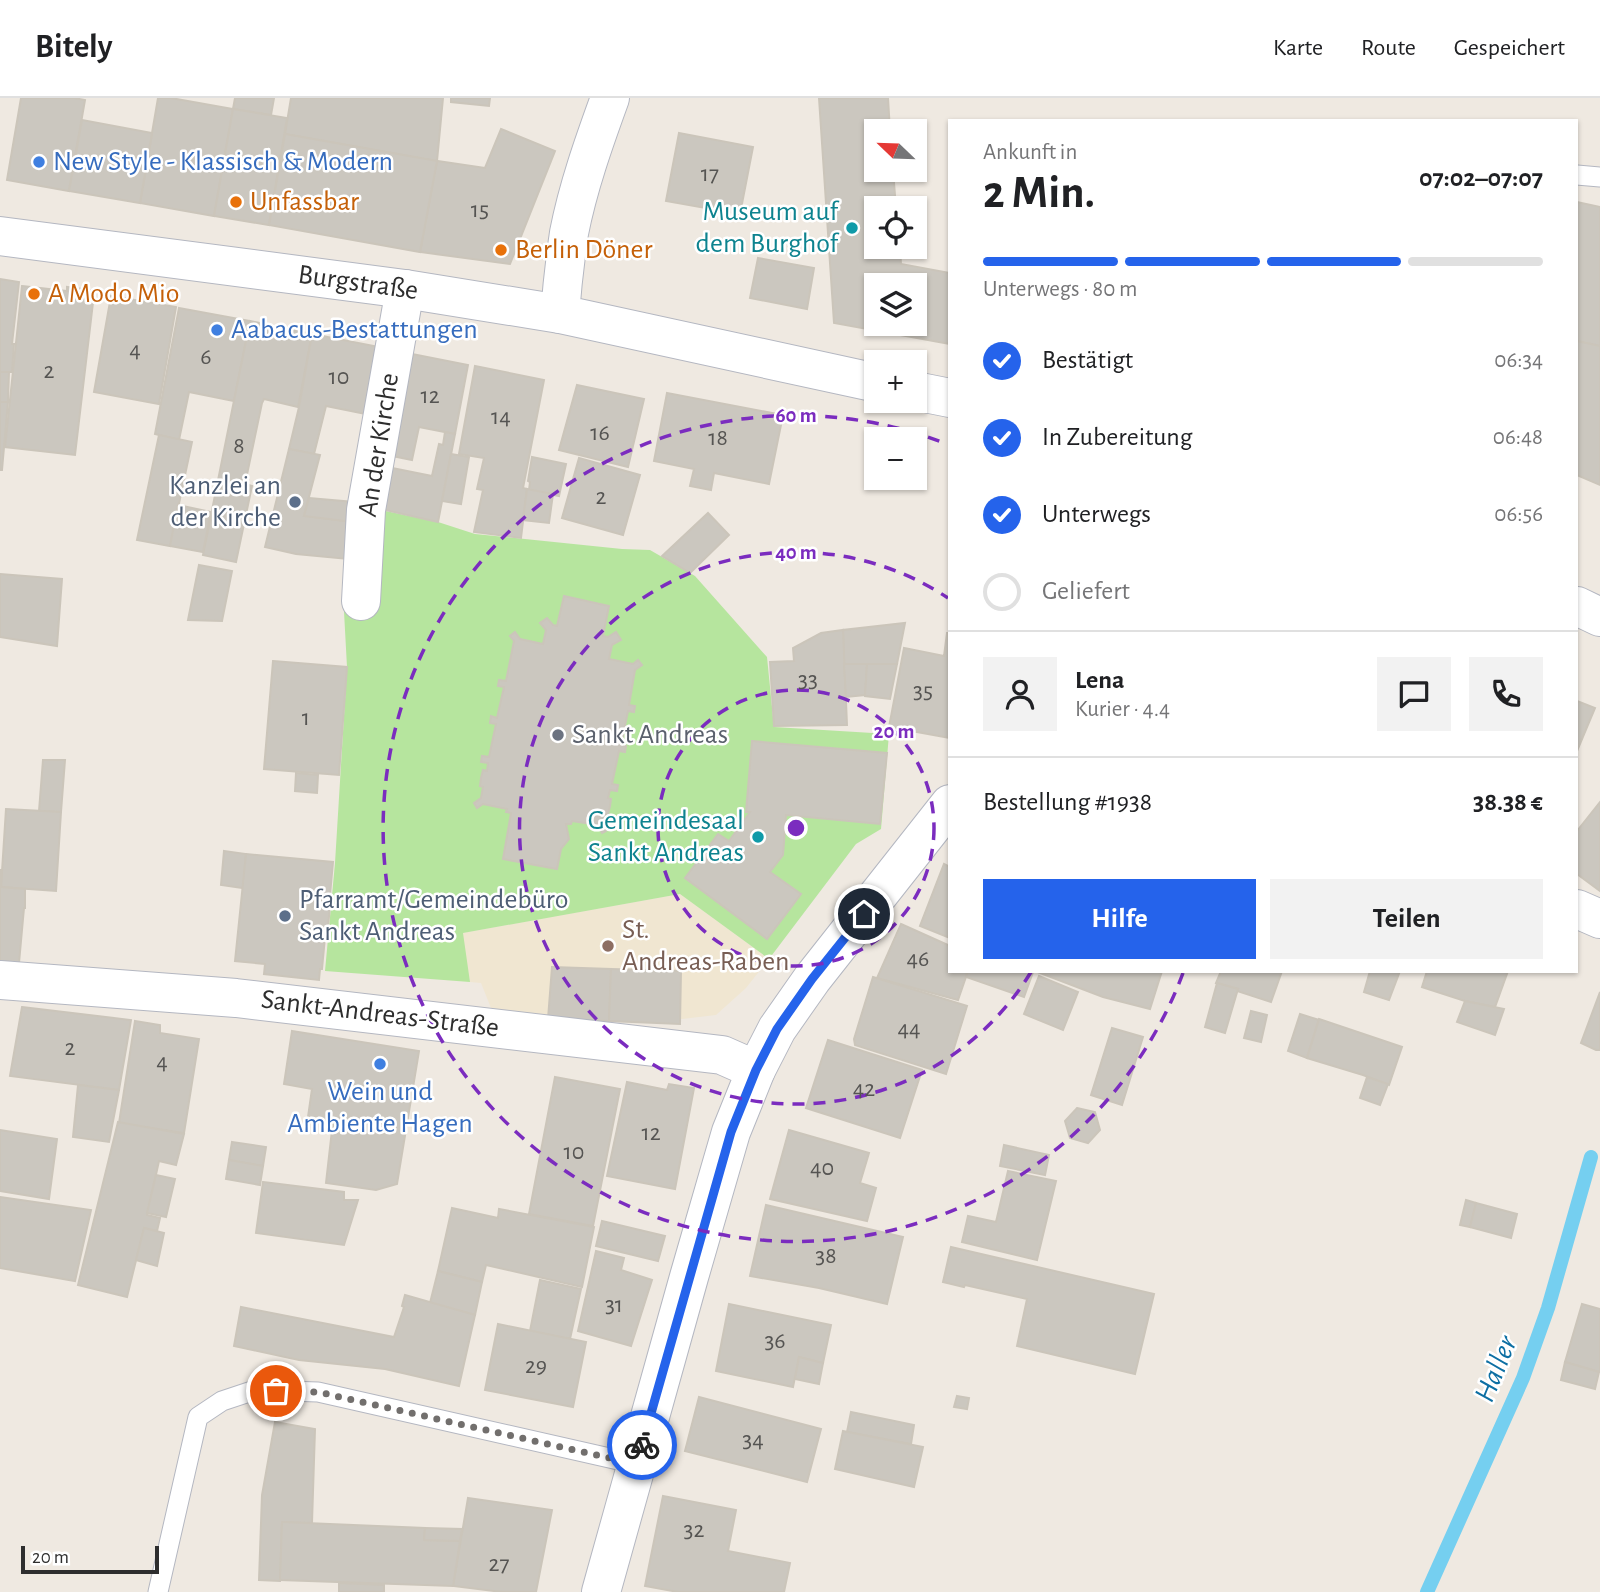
<!DOCTYPE html>
<html lang="de">
<meta charset="utf-8">
<style>
:root{--surface:#fff;--page:#f2f2f2;--text:#202124;--muted:#757577;--line:#e0e0e0;--accent:#2563eb}
body{margin:0;font-family:"Alegreya Sans",sans-serif;background:var(--page);color:var(--text);height:100vh;display:flex;flex-direction:column;font-size:26px;white-space:nowrap}
*{box-sizing:border-box;margin:0}
p{font-size:23px;color:var(--muted)}
.icon{flex:none;width:38px;height:38px;fill:none;stroke:currentColor;stroke-width:2;stroke-linecap:round;stroke-linejoin:round}
.map{position:relative;flex:1;overflow:hidden}
.sheet{position:absolute;left:948px;top:21px;width:630px;height:854px;display:flex;flex-direction:column;background:var(--surface);border-radius:0px;box-shadow:0 2px 5px #0004}
.sheet>*{flex:none}
.needle{width:46px;rotate:293deg}
.tools{position:absolute;left:864px;top:21px;display:grid;gap:14px}
.tools a{display:grid;place-items:center;width:63px;height:63px;border-radius:0px;background:var(--surface);box-shadow:0 2px 5px #0004;font-size:35px}
.scale{position:absolute;left:21px;bottom:18px;width:138px;box-sizing:border-box;padding-left:7px;border:4px solid #2e2e2e;border-top:0;font-size:19px;line-height:24px;white-space:nowrap;color:#2e2e2e;-webkit-text-stroke:5px #fff;paint-order:stroke}
.pin{position:absolute;display:grid;place-items:center;width:60px;height:60px;color:#fff;margin:-30px;border:4px solid #fff;border-radius:50%;box-shadow:0 2px 7px #0007}
.courier{position:absolute;display:grid;place-items:center;width:70px;height:70px;margin:-35px;border:5px solid #2563eb;border-radius:50%;background:#fff;color:#222;box-shadow:0 2px 9px #0007}
.head em{font-style:normal;font-weight:700}
.head div{display:flex;flex-direction:column-reverse}
.head{display:flex;align-items:center;justify-content:space-between;height:119px;padding:0 35px}
h1{font-size:46px;font-weight:700;line-height:52px}
.bar{display:grid;grid-template-columns:repeat(4,1fr);gap:10px 7px;align-content:center;height:84px;padding:0 35px}
.bar i{height:9px;border-radius:5px;background:var(--line)}
.bar .on{background:var(--accent)}
.bar p{grid-column:span 4}
.line{display:flex;align-items:center;gap:18px;padding:0 35px;border-top:2px solid var(--line)}
.line div{flex:1}
.round{display:grid;place-items:center;flex:none;width:74px;height:74px;border-radius:0px;background:var(--page)}
ol{padding:0 35px;list-style:none}
li{display:flex;align-items:center;gap:21px;height:77px}
li p{margin-inline-start:auto}
li .icon{padding:7px;border-radius:50%;background:var(--accent);color:#fff;stroke-width:4}
li:last-child{color:var(--muted)}
li i{width:38px;height:38px;border:4px solid var(--line);border-radius:50%}
.action{display:flex;gap:14px;margin-top:auto;padding:14px 35px}
.action a{flex:1;height:80px;border-radius:0px;background:var(--accent);color:#fff;font-size:28px;font-weight:700;line-height:80px;text-align:center}
.action a+a{background:var(--page);color:var(--text)}
header{display:flex;align-items:center;gap:42px;box-sizing:border-box;height:98px;padding:0 35px;background:var(--surface);border-bottom:2px solid var(--line)}
header strong{font-size:33px}
nav{display:flex;gap:38px;margin-inline-start:auto;font-size:24px}
.map>svg:first-child{display:block}
.education{fill:#f0e6d1}
.green{fill:#b6e59e}
.lines{fill:none;stroke-linecap:round;stroke-linejoin:round}
.stream{stroke:#75cff0;stroke-width:14}
.building{fill:#cbc7bf;stroke:#cbc5ba;stroke-width:2;fill-rule:evenodd}
.lane-casing{stroke:#b4b7c1;stroke-width:21}
.street-casing{stroke:#b4b7c1;stroke-width:40}
.secondary-casing{stroke:#b4b7c1;stroke-width:40}
.lane{stroke:#fff;stroke-width:19}
.street{stroke:#fff;stroke-width:38}
.secondary{stroke:#fff;stroke-width:38}
.done{stroke:#726f6d;stroke-width:7;stroke-dasharray:0 12.6}
.route{stroke:#2563eb;stroke-width:9}
.ring{fill:none;stroke:#7b2cbf;stroke-width:3.5;stroke-dasharray:12 9}
.shop-dot{fill:#3f7fe0;stroke:#fff;stroke-width:2.5}
.food-dot{fill:#e8710a;stroke:#fff;stroke-width:2.5}
.culture-dot{fill:#0f9aa8;stroke:#fff;stroke-width:2.5}
.service-dot{fill:#5c6f8a;stroke:#fff;stroke-width:2.5}
.worship-dot{fill:#6b7280;stroke:#fff;stroke-width:2.5}
.education-dot{fill:#8d6e63;stroke:#fff;stroke-width:2.5}
.labels{text-anchor:middle;dominant-baseline:central;stroke-width:5;stroke-linejoin:round;paint-order:stroke}
.number-label{font-size:24px;fill:#555452}
.shop-label{font-size:28px;fill:#366cbe;stroke:#fff;text-anchor:start}
.food-label{font-size:28px;fill:#c56008;stroke:#fff;text-anchor:start}
.culture-label{font-size:28px;fill:#0d838f;stroke:#fff;text-anchor:end}
.street-label{font-size:28px;fill:#2e2e2e;stroke:#fff}
.service-label{font-size:28px;fill:#4e5e75;stroke:#fff;text-anchor:end}
.worship-label{font-size:28px;fill:#5b616d;stroke:#fff;text-anchor:start}
.education-label{font-size:28px;fill:#785e54;stroke:#fff;text-anchor:start}
.water-label{font-size:30px;font-style:italic;fill:#0d6fa3;stroke:#fff}
.centre{fill:#7b2cbf;stroke:#fff;stroke-width:3.5}
.ring-label{font-size:21px;text-anchor:middle;font-weight:bold;fill:#7b2cbf;stroke:#fff;stroke-width:5;stroke-linejoin:round;paint-order:stroke}
</style>
<header>
<strong>Bitely</strong>
<nav><a>Karte</a><a>Route</a><a>Gespeichert</a></nav>
</header>
<div class="map">
<svg width="1600" height="1494" viewBox="0 0 1600 1494">
<rect width="100%" height="100%" fill="#efe9e1"/>
<path class="education" d="M680,796L769,861L746,890L716,917L682,921L611,918L548,921L491,910L481,885L470,884L462,835Z"/>
<path class="green" d="M381,412L438,424L475,436L622,451L650,452L695,478L767,559L774,629L889,636L881,731L856,746L769,861L680,796L463,835L470,884L325,873L335,765L347,569L343,495Z"/>
<g class="lines">
<path class="stream" d="M1427,1494L1523,1280L1548,1210L1591,1059"/>
</g>
<g class="building">
<path d="M21,0H74L85,2L69,93L7,82Z"/>
<path d="M158,0H171L233,11L214,118L140,105Z"/>
<path d="M235,0H274L271,17L233,11Z"/>
<path d="M291,0H443L437,63L285,36Z"/>
<path d="M451,0H490L489,8L451,4Z"/>
<path d="M819,0H888L890,33H877V72H893L896,110H877V149H900L901,166L950,175V246L834,225ZM877,187H915V226H877Z"/>
<path d="M233,11L287,20L269,127L214,118Z"/>
<path d="M82,22L152,35L140,105L69,93Z"/>
<path d="M501,31L555,53L510,166L420,154L437,63L485,70Z"/>
<path d="M679,35L753,49L740,116L666,103Z"/>
<path d="M285,36L437,63L420,154L269,127Z"/>
<path d="M1577,104L1600,109V248L1577,243Z"/>
<path d="M758,160L814,170L807,211L750,200Z"/>
<path d="M0,181L19,184L12,246H14L12,274H0Z"/>
<path d="M22,188L67,193V189L90,192L88,195L94,196L75,357L5,349Z"/>
<path d="M111,198L176,209L159,306L94,294Z"/>
<path d="M179,210L250,223L234,303L189,294L179,342L155,336Z"/>
<path d="M250,223L312,236L298,309L264,301L262,305L245,386L252,388L236,464L203,457Z"/>
<path d="M312,236L379,249L366,316L326,308L314,356L289,351L299,309Z"/>
<path d="M1577,243L1600,248V387L1577,377Z"/>
<path d="M407,255L468,267L455,336L419,329L412,362L387,357Z"/>
<path d="M475,268L544,282L523,390L527,391L521,440L474,434L483,392L477,391L484,360L459,356Z"/>
<path d="M0,274H9L8,304H0Z"/>
<path d="M577,287L644,301L628,369L559,352Z"/>
<path d="M667,295L783,317L769,386L714,375L711,392L690,388L694,371L654,363Z"/>
<path d="M0,304H8L2,372H0Z"/>
<path d="M445,334L455,336L438,424L381,411L387,369L432,378L439,346L443,347Z"/>
<path d="M159,337L192,344L170,448L137,442Z"/>
<path d="M289,351L320,357L304,418L353,424L348,461L296,456L265,449Z"/>
<path d="M451,356L469,359L461,406L442,403Z"/>
<path d="M532,359L566,366L559,398L529,392L530,384L528,383Z"/>
<path d="M579,360L640,377L623,437L562,420Z"/>
<path d="M527,391L553,396L549,425L523,422Z"/>
<path d="M309,400L354,404L353,424L304,418Z"/>
<path d="M178,407L211,414L203,454L170,448Z"/>
<path d="M708,415L729,437L690,475L662,458Z"/>
<path d="M199,467L232,473L222,523L188,522Z"/>
<path d="M0,476L62,481L57,548L0,539Z"/>
<path d="M564,498L609,508L603,538L608,539L616,534L621,542L612,547L609,561L633,566L638,562L642,567L635,572L629,607L635,608L634,614L628,613L621,647L626,648L625,654L619,653L612,686L618,687L617,693L610,692L608,700L611,701L610,708L608,716H605L603,727L606,733L602,735L598,727L572,723L571,726H566L569,741L561,751L557,771L503,761L511,715L506,714L507,711L483,706L477,710L474,705L481,700L483,689L480,688L481,680L483,672L487,673L488,665L481,664L482,658L489,659L496,626L490,625L491,618L497,620L504,589L498,588L499,582L506,583L514,543L510,538L515,534L520,541L543,546L546,532L540,525L547,520L553,527L557,528Z"/>
<path d="M905,525L897,566H844L843,532Z"/>
<path d="M843,532L847,627L774,628L770,564L794,563L793,550L821,535Z"/>
<path d="M947,535H950V640L889,629L904,550L944,558Z"/>
<path d="M273,563L347,569L339,677L264,671Z"/>
<path d="M844,566H867L865,597L846,599Z"/>
<path d="M867,566H897L890,601L865,598Z"/>
<path d="M1577,603L1595,610L1577,653Z"/>
<path d="M752,643L887,655L880,726L786,717L783,757L770,774L801,796L767,841L685,780L718,736L729,743L750,714H746Z"/>
<path d="M43,662H65L61,714L39,713Z"/>
<path d="M296,675L318,677L317,695L295,693Z"/>
<path d="M1600,704V793L1577,776V733Z"/>
<path d="M6,711L61,714L56,793L1,789Z"/>
<path d="M224,753L246,756L243,790L221,787Z"/>
<path d="M246,756L333,764L330,797H331L327,840L325,839L322,871H320L319,882L264,876L265,866L235,863Z"/>
<path d="M944,766L950,769V840L920,828Z"/>
<path d="M0,772H2L1,789L25,791V810H24L19,865L0,863Z"/>
<path d="M901,826L950,848V873H968L958,902L877,880Z"/>
<path d="M552,869L611,871L609,923L548,921Z"/>
<path d="M611,871L681,873L680,926L609,923Z"/>
<path d="M968,873H1030L1033,874L1024,899L966,879Z"/>
<path d="M1035,873H1162L1150,911L1103,899Z"/>
<path d="M1221,873H1282L1271,904L1237,893L1238,891L1216,885Z"/>
<path d="M1370,873H1400L1389,902L1364,894Z"/>
<path d="M1427,873H1508L1495,909L1465,903L1422,889Z"/>
<path d="M1039,878L1078,894L1063,932L1024,916Z"/>
<path d="M873,879L967,908L946,976L855,947L854,941Z"/>
<path d="M1217,885L1238,891L1225,935L1205,929Z"/>
<path d="M1600,894V952H1596L1581,945Z"/>
<path d="M1465,903L1504,911L1495,937L1457,924Z"/>
<path d="M22,909L131,922L119,992L10,978Z"/>
<path d="M1251,913L1267,917L1261,944L1244,940Z"/>
<path d="M1300,916L1319,922L1307,960L1288,953Z"/>
<path d="M1319,921L1402,949L1389,987L1363,977L1307,960Z"/>
<path d="M135,923L160,927V935L199,941L184,1035L119,1025Z"/>
<path d="M1112,930L1143,939L1122,1007L1091,997Z"/>
<path d="M292,933L419,953L397,1086L376,1092L326,1085L333,1023L308,1019L312,991L284,986Z"/>
<path d="M828,942L922,972L900,1040L806,1010Z"/>
<path d="M555,979L620,991L593,1128L529,1116Z"/>
<path d="M1367,979L1388,986L1380,1007L1360,1000Z"/>
<path d="M627,984L667,992L669,986L694,990L675,1091L607,1078Z"/>
<path d="M78,987L119,992L109,1044L73,1039Z"/>
<path d="M1077,1010L1095,1014L1100,1032L1088,1045L1070,1040L1065,1023Z"/>
<path d="M118,1024L184,1036L176,1067L159,1063L147,1117L160,1120L157,1133L144,1130L127,1199L78,1187Z"/>
<path d="M0,1032L57,1041L49,1101L0,1093Z"/>
<path d="M789,1032L869,1055L860,1085L876,1090L867,1123L770,1101Z"/>
<path d="M232,1044L266,1049L263,1068L229,1062Z"/>
<path d="M1004,1047L1049,1057L1045,1077L1000,1068Z"/>
<path d="M229,1062L263,1068L260,1087L226,1081Z"/>
<path d="M1008,1073L1056,1083L1037,1162L962,1144L968,1118L996,1124Z"/>
<path d="M156,1077L175,1081L166,1119L147,1115Z"/>
<path d="M263,1084L344,1094V1102H358L344,1147L256,1135Z"/>
<path d="M0,1099L91,1112L75,1183L0,1170Z"/>
<path d="M1466,1102L1476,1105L1470,1129L1460,1127Z"/>
<path d="M1476,1105L1517,1116L1511,1140L1470,1129Z"/>
<path d="M766,1107L903,1139L887,1206L819,1190L750,1178Z"/>
<path d="M452,1110L498,1120L499,1111L594,1129L582,1189L486,1167L482,1184L438,1173Z"/>
<path d="M602,1123L665,1138L658,1163L596,1148Z"/>
<path d="M144,1130L164,1135L157,1168L136,1162Z"/>
<path d="M951,1149L1154,1196L1135,1276L1017,1248L1027,1201L965,1187L964,1189L943,1184Z"/>
<path d="M596,1153L624,1160L621,1172L652,1182L631,1248L578,1233Z"/>
<path d="M438,1173L482,1184L475,1217L430,1205Z"/>
<path d="M540,1182L581,1191L570,1241L530,1233Z"/>
<path d="M405,1197L475,1217L459,1288L385,1271L299,1262L234,1248L241,1209L394,1239L404,1209L402,1208Z"/>
<path d="M729,1206L831,1227L823,1265L799,1259L793,1289L716,1273Z"/>
<path d="M1582,1206L1600,1211V1274L1565,1264Z"/>
<path d="M498,1226L586,1244L573,1309L485,1292Z"/>
<path d="M799,1259L823,1265L819,1286L795,1281Z"/>
<path d="M1565,1264L1599,1274L1595,1291L1561,1282Z"/>
<path d="M957,1298L969,1300L967,1311L954,1309Z"/>
<path d="M699,1299L821,1331L807,1384L685,1353Z"/>
<path d="M851,1314L914,1327L911,1346L847,1334Z"/>
<path d="M275,1324L315,1331L312,1425L282,1424L280,1483L259,1482L262,1397Z"/>
<path d="M843,1333L923,1349L914,1389L835,1371Z"/>
<path d="M663,1398L736,1412L728,1453L790,1465L784,1494H678L645,1488Z"/>
<path d="M468,1400L552,1412L536,1494H502L453,1488Z"/>
<path d="M282,1424L425,1430L424,1442L460,1443L453,1488L280,1482Z"/>
<path d="M425,1430L462,1431L460,1443L424,1442Z"/>
<path d="M339,1485L384,1487V1494H339Z"/>
</g>
<g class="lines">
<defs>
<g id="lane">
<path d="M1577,77L1600,79"/>
<path d="M158,1494L198,1319L222,1303L255,1292L318,1294L636,1366"/>
</g>
<g id="street">
<path d="M0,138L405,191L560,216"/>
<path d="M361,503L366,412L405,191"/>
<path d="M1577,811L1600,821"/>
<path d="M0,882L236,900L722,957L756,972"/>
<path d="M601,1494L689,1179L731,1034L756,972L777,931L812,881L950,706"/>
</g>
<g id="secondary">
<path d="M610,0C594,44 578,89 569,135C565,162 562,189 560,216L877,285"/>
<path d="M915,293L950,300"/>
<path d="M1577,508L1600,519"/>
</g>
</defs>
<use href="#lane" class="lane-casing"/>
<use href="#street" class="street-casing"/>
<use href="#secondary" class="secondary-casing"/>
<use href="#lane" class="lane"/>
<use href="#street" class="street"/>
<use href="#secondary" class="secondary"/>
</g>
<g class="lines">
<path class="done" d="M276,1293L318,1294L636,1366L642,1347"/>
<path class="route" d="M642,1347L731,1034L756,972L777,931L812,881L864,816"/>
</g>
<g class="ring">
<circle cx="796" cy="730" r="138"/>
<path d="M1031 874A276 276 0 1 1 948 500"/>
<path d="M1183 875A413 413 0 1 1 947 346"/>
</g>
<g class="shop-dot">
<circle cx="39" cy="64" r="7"/>
<circle cx="217" cy="232" r="7"/>
<circle cx="380" cy="966" r="7"/>
</g>
<g class="food-dot">
<circle cx="236" cy="104" r="7"/>
<circle cx="501" cy="152" r="7"/>
<circle cx="34" cy="196" r="7"/>
</g>
<g class="culture-dot">
<circle cx="852" cy="130" r="7"/>
<circle cx="758" cy="739" r="7"/>
</g>
<g class="service-dot">
<circle cx="295" cy="404" r="7"/>
<circle cx="285" cy="818" r="7"/>
</g>
<circle class="worship-dot" cx="558" cy="637" r="7"/>
<circle class="education-dot" cx="608" cy="848" r="7"/>
<g class="labels">
<g class="number-label">
<text x="710" y="76">17</text>
<text x="480" y="112">15</text>
<text x="135" y="252">4</text>
<text x="206" y="259">6</text>
<text x="49" y="273">2</text>
<text x="339" y="279">10</text>
<text x="430" y="298">12</text>
<text x="501" y="319">14</text>
<text x="600" y="335">16</text>
<text x="718" y="340">18</text>
<text x="239" y="348">8</text>
<text x="601" y="399">2</text>
<text x="808" y="582">33</text>
<text x="923" y="593">35</text>
<text x="306" y="620">1</text>
<text x="918" y="861">46</text>
<text x="909" y="931">44</text>
<text x="70" y="950">2</text>
<text x="162" y="964">4</text>
<text x="864" y="991">42</text>
<text x="651" y="1035">12</text>
<text x="574" y="1054">10</text>
<text x="822" y="1070">40</text>
<text x="826" y="1158">38</text>
<text x="614" y="1207">31</text>
<text x="775" y="1243">36</text>
<text x="536" y="1268">29</text>
<text x="753" y="1342">34</text>
<text x="694" y="1432">32</text>
<text x="499" y="1466">27</text>
</g>
<g class="shop-label">
<text x="53" y="64">New Style - Klassisch &amp; Modern</text>
<text x="231" y="232">Aabacus-Bestattungen</text>
<text x="380" y="994" text-anchor="middle">Wein und<tspan x="380" dy="32">Ambiente Hagen</tspan></text>
</g>
<g class="food-label">
<text x="250" y="104">Unfassbar</text>
<text x="515" y="152">Berlin Döner</text>
<text x="48" y="196">A Modo Mio</text>
</g>
<g class="culture-label">
<text x="838" y="114">Museum auf<tspan x="838" dy="32">dem Burghof</tspan></text>
<text x="744" y="723">Gemeindesaal<tspan x="744" dy="32">Sankt Andreas</tspan></text>
</g>
<g class="street-label">
<text transform="translate(358 185) rotate(8)">Burgstraße</text>
<text transform="translate(379 347) rotate(-81)">An der Kirche</text>
<text transform="translate(380 916) rotate(7)">Sankt-Andreas-Straße</text>
</g>
<g class="service-label">
<text x="281" y="388">Kanzlei an<tspan x="281" dy="32">der Kirche</tspan></text>
<text x="299" y="802" text-anchor="start">Pfarramt/Gemeindebüro<tspan x="299" dy="32">Sankt Andreas</tspan></text>
</g>
<g class="worship-label">
<text x="572" y="637">Sankt Andreas</text>
</g>
<g class="education-label">
<text x="622" y="832">St.<tspan x="622" dy="32">Andreas-Raben</tspan></text>
</g>
<g class="water-label">
<text transform="translate(1496 1271) rotate(-68)">Haller</text>
</g>
</g>
<circle cx="796" cy="730" r="10" class="centre"/>
<g class="ring-label">
<text x="796" y="324">60 m</text>
<text x="796" y="461">40 m</text>
<text x="894" y="640">20 m</text>
</g>
</svg>
<div class="tools">
<a><svg class="needle" viewBox="-14 -14 28 28"><path d="M0-13l5 13h-10z" fill="#e53935"/><path d="M0 13l5-13h-10z" fill="#757577"/></svg></a>
<a><svg class="icon" aria-label="locate" viewBox="0 0 24 24"><circle cx="12" cy="12" r="6"/><path d="M12 2v4M12 18v4M2 12h4M18 12h4"/></svg></a>
<a><svg class="icon" aria-label="layers" viewBox="0 0 24 24"><path d="M12 4l9 5-9 5-9-5zM3 14l9 5 9-5"/></svg></a>
<a>+</a>
<a>−</a>
</div>
<div class="scale">20 m</div>
<div class="pin" style="left:276px;top:1293px;background:#ea580c"><svg class="icon" aria-label="bag" viewBox="0 0 24 24"><path d="M5 8h14l-1 12H6zM9 8a3 3 0 0 1 6 0"/></svg></div>
<div class="pin" style="left:864px;top:816px;background:#1f2937"><svg class="icon" aria-label="home" viewBox="0 0 24 24"><path d="M3 11l9-7 9 7M6 9v11h12V9"/></svg></div>
<div class="courier" style="left:642px;top:1347px"><svg class="icon" aria-label="bike" viewBox="0 0 24 24"><circle cx="6" cy="16" r="4"/><circle cx="18" cy="16" r="4"/><path d="M6 16l4-8h5l3 8M10 8l3 8H6M13 5h3"/></svg></div>
<section class="sheet">
<div class="head"><div><h1>2 Min.</h1><p>Ankunft in</p></div><em>07:02–07:07</em></div>
<div class="bar"><i class="on"></i><i class="on"></i><i class="on"></i><i></i><p>Unterwegs · 80 m</p></div>
<ol>
<li><svg class="icon" aria-label="check" viewBox="0 0 24 24"><path d="M5 12l5 5 9-10"/></svg>Bestätigt<p>06:34</p></li>
<li><svg class="icon" aria-label="check" viewBox="0 0 24 24"><path d="M5 12l5 5 9-10"/></svg>In Zubereitung<p>06:48</p></li>
<li><svg class="icon" aria-label="check" viewBox="0 0 24 24"><path d="M5 12l5 5 9-10"/></svg>Unterwegs<p>06:56</p></li>
<li><i></i>Geliefert</li>
</ol>
<div class="line" style="height:126px"><a class="round"><svg class="icon" aria-label="person" viewBox="0 0 24 24"><circle cx="12" cy="8" r="4"/><path d="M4 21q1-7 8-7t8 7"/></svg></a><div><b>Lena</b><p>Kurier · 4.4</p></div><a class="round"><svg class="icon" aria-label="chat" viewBox="0 0 24 24"><path d="M4 5h16v11H9l-5 4z"/></svg></a><a class="round"><svg class="icon" aria-label="phone" viewBox="0 0 24 24"><path d="M5 4h4l2 5-3 2q2 4 5 5l2-3 5 2v4C11 20 4 13 5 4z"/></svg></a></div>
<div class="line" style="height:91px"><div>Bestellung #1938</div><b>38.38 €</b></div>
<div class="action"><a>Hilfe</a><a>Teilen</a></div>
</section>
</div>
